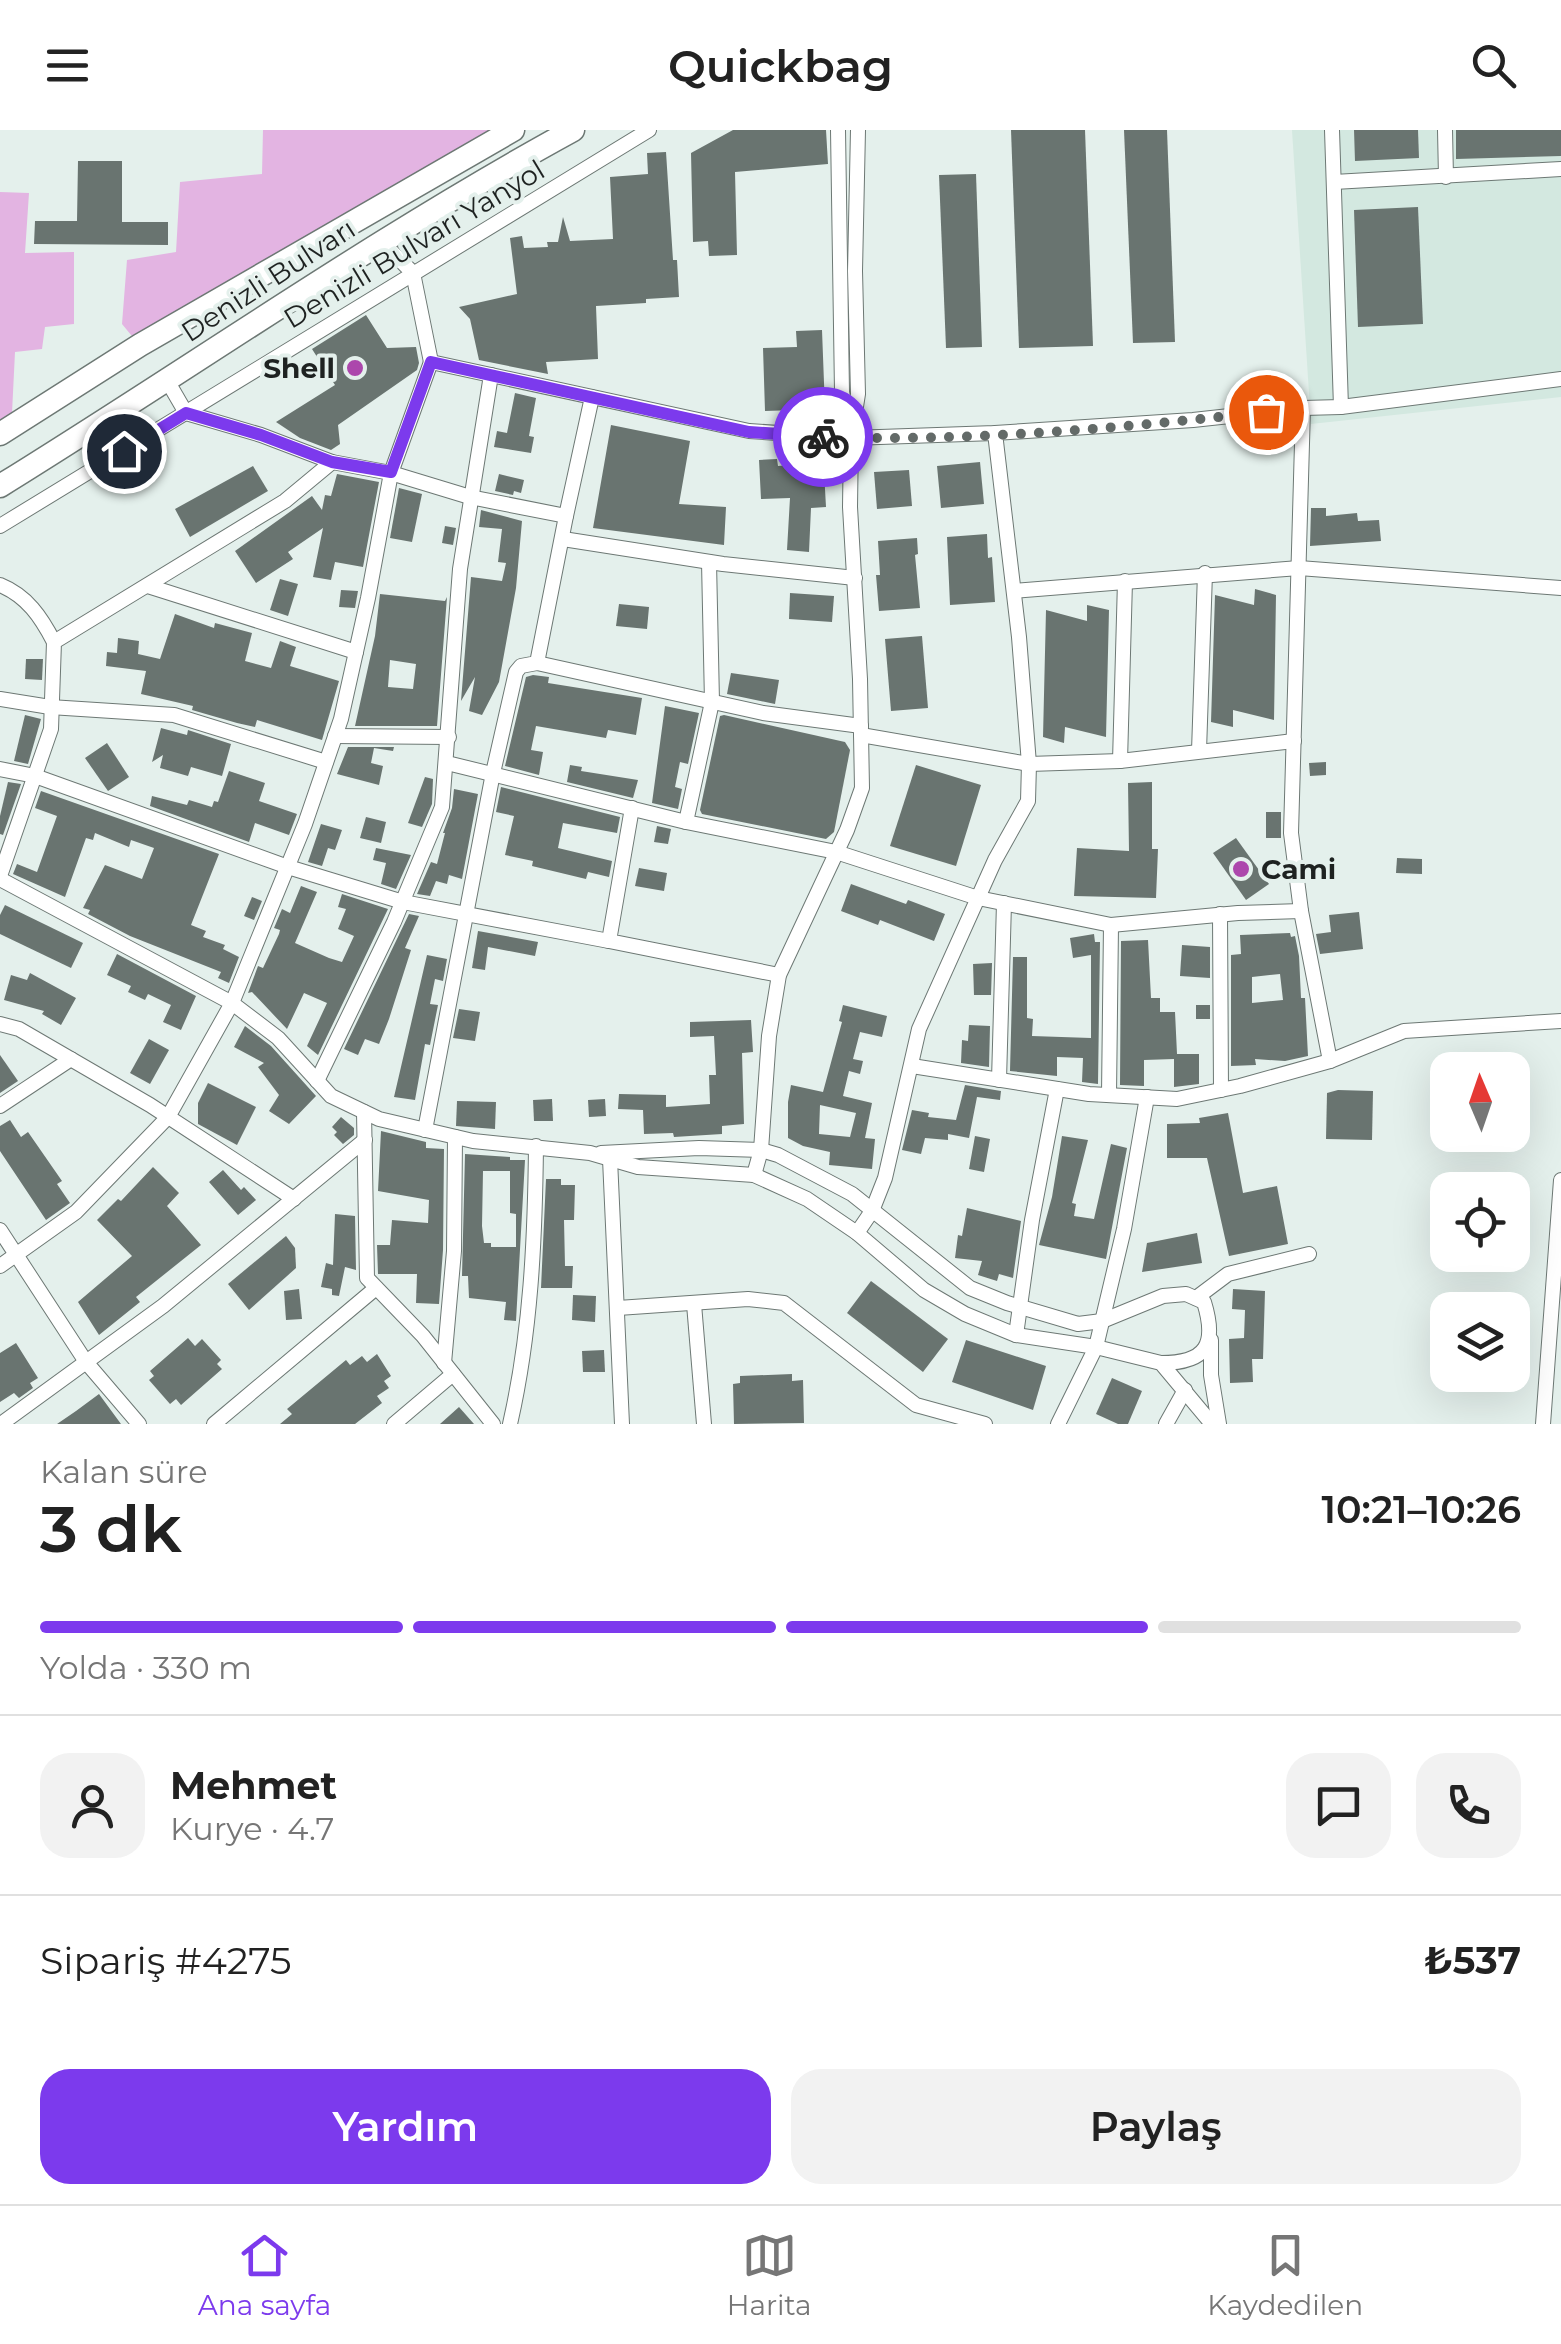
<!DOCTYPE html>
<html lang="tr">
<meta charset="utf-8">
<style>
:root{--surface:#fff;--page:#f2f2f2;--text:#222;--muted:#767676;--line:#e0e0e0;--accent:#7c3aed}
body{margin:0;font-family:Montserrat,sans-serif;background:var(--page);color:var(--text);height:100vh;display:flex;flex-direction:column;font-size:38px;white-space:nowrap}
*{box-sizing:border-box;margin:0}
p{font-size:32px;color:var(--muted)}
.icon{flex:none;width:55px;height:55px;fill:none;stroke:currentColor;stroke-width:2;stroke-linecap:round;stroke-linejoin:round}
.map{position:relative;height:1294px;overflow:hidden}
.details{display:flex;flex-direction:column;background:var(--surface);flex:1}
.details>*{flex:none}
.needle{width:65px;rotate:358deg}
.buttons{position:absolute;left:1430px;top:922px;display:grid;gap:20px}
.buttons a{display:grid;place-items:center;width:100px;height:100px;border-radius:20px;background:var(--surface);box-shadow:0 10px 40px #0002;font-size:50px}
.pin{position:absolute;display:grid;place-items:center;width:85px;height:85px;color:#fff;margin:-42px;border:5px solid #fff;border-radius:50%;box-shadow:0 2px 10px #0007}
.courier{position:absolute;display:grid;place-items:center;width:100px;height:100px;margin:-50px;border:8px solid #7c3aed;border-radius:50%;background:#fff;color:#222;box-shadow:0 2px 12px #0007}
.head em{font-style:normal;font-weight:600}
.head div{display:flex;flex-direction:column-reverse}
.head{display:flex;align-items:center;justify-content:space-between;height:170px;padding:0 40px}
h1{font-size:65px;font-weight:600;line-height:75px}
.bar{display:grid;grid-template-columns:repeat(4,1fr);gap:15px 10px;align-content:center;height:120px;padding:0 40px}
.bar i{height:12px;border-radius:8px;background:var(--line)}
.bar .active{background:var(--accent)}
.bar p{grid-column:span 4}
.line{display:flex;align-items:center;gap:25px;padding:0 40px;border-top:2px solid var(--line)}
.line div{flex:1}
.round{display:grid;place-items:center;flex:none;width:105px;height:105px;border-radius:30px;background:var(--page)}
.primary-button{display:flex;gap:20px;margin-top:auto;padding:20px 40px}
.primary-button a{flex:1;height:115px;border-radius:30px;background:var(--accent);color:#fff;font-size:40px;font-weight:600;line-height:115px;text-align:center}
.primary-button a+a{background:var(--page);color:var(--text)}
header{display:flex;justify-content:space-between;align-items:center;height:130px;padding:0 40px;background:var(--surface);font-size:45px;font-weight:600}
.tabs{display:flex;justify-content:space-around;align-items:center;height:140px;border-top:2px solid var(--line);background:var(--surface);font-size:28px;color:var(--muted)}
.tabs a{display:grid;justify-items:center;gap:5px}
.tabs .active{color:var(--accent)}
.map>svg:first-child{display:block}
.built{fill:#d3e8e0}
.green{fill:#e3b4e2}
.building{fill:#697470;fill-rule:evenodd}
.lines{fill:none;stroke-linecap:round;stroke-linejoin:round}
.minor-casing{stroke:#6d7874;stroke-width:16}
.trunk-casing{stroke:#6d7874;stroke-width:25}
.minor{stroke:#fff;stroke-width:14}
.trunk{stroke:#fff;stroke-width:22}
.done{stroke:#636a68;stroke-width:10;stroke-dasharray:0 18}
.route{stroke:#7c3aed;stroke-width:12}
.poi-dot{fill:#ac47ac;stroke:#e4f0ec;stroke-width:4}
.labels{text-anchor:middle;dominant-baseline:central;stroke-width:8;stroke-linejoin:round;paint-order:stroke}
.street-label{font-size:28px;fill:#1e2221;stroke:#e4f0ec}
.poi-label{font-size:28px;font-weight:bold;fill:#1e2221;stroke:#e4f0ec;text-anchor:end}
</style>
<header><svg class="icon" aria-label="menu" viewBox="0 0 24 24"><path d="M4 6h16M4 12h16M4 18h16"/></svg>Quickbag<svg class="icon" aria-label="search" viewBox="0 0 24 24"><circle cx="10" cy="10" r="6"/><path d="M15 15l6 6"/></svg></header>
<div class="map">
<svg width="1561" height="1294" viewBox="0 0 1561 1294">
<rect width="100%" height="100%" fill="#e4f0ec"/>
<path class="built" d="M1292,0H1561V267L1311,294Z"/>
<g class="green">
<path d="M263,0H497L136,211L122,194L127,130L176,122L180,52L262,44Z"/>
<path d="M0,62L29,63L25,123L74,122V194L45,197L42,219L15,222L12,283L0,290Z"/>
</g>
<g class="building">
<path d="M733,0H826L828,34L735,42L737,125L709,126L708,111L693,112L691,23Z"/>
<path d="M1011,0H1085L1093,216L1019,218Z"/>
<path d="M1124,0H1167L1175,212L1133,213Z"/>
<path d="M1354,0H1418L1419,28L1355,31Z"/>
<path d="M1456,0H1561V26L1456,29Z"/>
<path d="M666,22L673,130H677L679,167L646,169V173L596,176L598,229L546,232L548,244L479,230L470,189L459,177L517,164L510,108L522,106L524,118L548,117L547,112H558L563,87L570,111L613,109L610,47L648,44L647,23Z"/>
<path d="M78,31H122V92H168V115L34,114L35,91H77Z"/>
<path d="M976,44L982,217L946,218L939,45Z"/>
<path d="M1418,77L1423,194L1358,197L1354,80Z"/>
<path d="M366,185L387,218L416,217L419,233L417,240L338,295L340,314L331,320L300,308L276,292L335,255L312,219Z"/>
<path d="M822,200L825,279L765,281L763,218L797,217L796,201Z"/>
<path d="M515,263L536,268L529,306L534,307L531,323L494,317L497,301L507,303Z"/>
<path d="M611,295L690,311L679,374L726,377L724,415L593,398Z"/>
<path d="M777,329L778,336L802,334V342L824,341L826,377L811,378L809,422L787,420L790,368L761,369L759,330Z"/>
<path d="M980,332L984,374L941,378L937,336Z"/>
<path d="M253,336L268,361L190,407L175,379Z"/>
<path d="M909,340L912,376L877,379L874,342Z"/>
<path d="M337,344L379,352L363,437L335,432L331,450L313,447L323,398L288,422L293,429L256,453L235,421L312,366L322,380L325,365L331,366Z"/>
<path d="M499,344L524,350L521,363L514,361L513,365L495,361Z"/>
<path d="M399,358L422,364L412,412L390,408Z"/>
<path d="M1311,378H1326V386L1357,383L1358,391L1379,390L1381,411L1310,416Z"/>
<path d="M481,380L522,391L516,458L499,552L482,585L469,581L475,547L461,571L471,447L502,451L506,433L498,432L502,399L479,397Z"/>
<path d="M445,396L456,398L453,415L442,413Z"/>
<path d="M987,404L988,428L992,427L995,472L950,475L947,407Z"/>
<path d="M917,408L918,424L915,425L920,478L879,481L876,445H880L878,411Z"/>
<path d="M280,449L298,454L288,486L270,480Z"/>
<path d="M1255,459L1276,465L1274,590L1233,580V597L1211,592L1215,465L1254,475Z"/>
<path d="M341,460L358,461L355,478L339,477Z"/>
<path d="M790,463L834,466L832,492L789,489Z"/>
<path d="M380,464L445,471L447,467L437,596H355L375,506ZM390,530L416,534L413,559L388,557Z"/>
<path d="M619,474L649,477L647,499L616,496Z"/>
<path d="M1087,475L1109,480L1106,607L1065,597L1064,613L1043,607L1046,480L1087,491Z"/>
<path d="M175,484L214,498L215,493L252,503L245,531L271,538L280,511L296,517L290,536L339,551L322,610L257,590L255,597L237,593L192,580L193,576L141,564L146,541L106,536L107,522L117,523L118,508L139,511L138,524L160,529Z"/>
<path d="M922,506L928,578L891,581L885,509Z"/>
<path d="M26,529H43L42,550L25,549Z"/>
<path d="M731,543L779,550L775,574L727,564Z"/>
<path d="M533,545L549,547L548,553L642,568L636,605L608,600L606,608L536,596L531,620L543,622L539,645L505,636L526,547Z"/>
<path d="M665,576L699,583L688,634L680,632L675,657L682,659L678,679L652,673Z"/>
<path d="M25,585L41,589L28,634L14,631Z"/>
<path d="M724,585L845,612L850,620L834,702L826,709L702,684L700,680L720,586Z"/>
<path d="M161,598L187,605L188,600L231,614L222,646L191,637L188,646L160,638L163,625L152,632Z"/>
<path d="M107,613L129,647L108,661L85,628Z"/>
<path d="M348,617H394L393,621L374,618L371,633L383,636L379,655L337,644Z"/>
<path d="M1326,632V645L1310,646L1309,633Z"/>
<path d="M570,635L582,637L581,641L638,650L633,668L567,652Z"/>
<path d="M916,635L981,655L956,736L890,716Z"/>
<path d="M229,641L265,653L259,671L297,684L289,705L255,693L249,712L150,676L152,666L187,675L189,670L212,677L214,671L218,672Z"/>
<path d="M425,647L433,649L432,674L422,697L408,693Z"/>
<path d="M8,652L21,654L3,705L0,704V686Z"/>
<path d="M1152,652V719H1158L1156,768L1074,766L1077,718L1129,721L1128,653Z"/>
<path d="M501,657L620,687L617,703L563,693L558,718L612,731L609,747L588,742L586,749L532,736L533,731L505,725L514,686L496,682Z"/>
<path d="M454,659L478,664L462,749L449,745L447,754L436,751L430,766L417,764L431,732L437,734L445,703H443L452,678Z"/>
<path d="M41,661L219,724L191,795L206,801L203,807L225,815L223,819L239,827L229,853L218,848L221,842L130,806L88,784L90,780L83,778L105,735L142,749L154,718L131,710L129,717L95,703L93,710L86,708L65,767L13,744L17,734L37,742L57,686L35,678Z"/>
<rect x="1266" y="682" width="15" height="26"/>
<path d="M366,687L386,692L381,713L360,708Z"/>
<path d="M321,694L342,700L335,720L328,718L322,736L308,732Z"/>
<path d="M657,696L671,699L668,714L654,712Z"/>
<path d="M1236,708L1269,754L1246,770L1213,723Z"/>
<path d="M376,718L411,725L396,759L381,754L386,733L373,730Z"/>
<path d="M1397,728L1422,729V744L1396,743Z"/>
<path d="M639,738L667,743L664,761L635,756Z"/>
<path d="M851,754L906,774L908,770L945,784L934,811L880,790L878,795L841,781Z"/>
<path d="M301,756L317,762L295,813L329,828L342,832L354,806L338,799L346,779L338,777L342,764L388,779L318,925L307,916L327,873L304,863L287,899L252,862L248,863L258,836L263,838L279,804L280,800L274,798L282,779L290,783Z"/>
<path d="M252,767L262,771L254,790L244,786Z"/>
<path d="M5,775L83,813L71,838L0,804V785Z"/>
<path d="M1359,782L1363,819L1320,824L1316,804L1331,802L1329,785Z"/>
<path d="M409,784L419,786L405,818L411,820L389,889L379,914L365,909L358,925L344,919Z"/>
<path d="M478,801L538,812L535,826L488,817L485,840L472,838Z"/>
<path d="M1290,803L1291,807L1295,806L1299,826L1301,868H1305L1308,926L1285,931L1255,929L1256,935L1231,936V825L1241,824L1240,805ZM1280,844L1283,870L1252,873V847Z"/>
<path d="M1094,804L1095,812H1100L1098,954L1082,952L1083,928L1057,927V946L1010,941L1013,827H1027V888L1033,889L1032,906L1091,908V825L1073,828L1070,808Z"/>
<path d="M1148,810L1151,868H1160V882H1175L1177,924H1199V954L1174,957V929L1144,930V956L1120,955L1121,811Z"/>
<path d="M1182,815L1210,817V848L1180,846Z"/>
<path d="M117,824L196,866L181,900L163,892L171,875L148,864L145,870L128,862L131,856L107,845Z"/>
<path d="M427,825L447,829L443,851L435,849L430,874L438,875L430,915L425,914L415,970L394,967Z"/>
<path d="M992,833L991,865H974L973,834Z"/>
<path d="M30,843L76,868L61,895L42,884L44,881L4,870L11,845L27,850Z"/>
<path d="M843,875L887,886L882,907L860,902L853,929L863,931L860,944L849,941L843,966L872,973L865,1008L875,1009L872,1039L829,1035L830,1022L803,1016L788,1008V972L791,955L823,962L842,892L839,891ZM820,975L856,983L850,1007L819,1004Z"/>
<rect x="1196" y="875" width="14" height="14"/>
<path d="M459,879L480,882L475,911L453,908Z"/>
<path d="M751,890L753,922L742,923L744,994L722,996V1004L674,1007L673,1003L644,1004L643,980L618,979L619,964L666,965V977L710,974L709,945H716L714,906L690,907V892Z"/>
<path d="M969,895L990,896L989,937L961,933L962,910L968,911Z"/>
<path d="M245,896L271,916L316,966L289,994L269,981L279,965L258,937L264,933L234,917Z"/>
<path d="M149,909L169,920L150,954L130,943Z"/>
<path d="M0,925L18,951L0,963Z"/>
<path d="M208,953L256,977L237,1015L198,994V973Z"/>
<path d="M965,955L1001,961L1000,970L977,967L969,1008L948,1004V1010L925,1008L921,1024L902,1020L912,980L929,983L928,987L956,990Z"/>
<path d="M1338,960L1373,961L1372,1010L1326,1009L1327,963Z"/>
<path d="M552,969L553,991H534L533,970Z"/>
<path d="M605,969L606,986L589,987L588,970Z"/>
<path d="M457,971L496,972L495,999L456,996Z"/>
<path d="M1228,983L1243,1063L1277,1056L1288,1114L1229,1126L1207,1028H1167V994L1200,993L1199,988Z"/>
<path d="M341,987L354,998V1005L343,1014L334,1005L337,1002L332,997Z"/>
<path d="M10,990L21,1007L28,1002L62,1051L57,1054L70,1073L46,1090L0,1021V996Z"/>
<path d="M381,1001L426,1012V1018L444,1019L443,1120L439,1174L416,1173L417,1144H378L377,1115H390L392,1090L428,1093L429,1070L378,1061Z"/>
<path d="M975,1006L990,1009L984,1042L969,1039Z"/>
<path d="M1062,1006L1088,1010L1072,1073L1076,1074L1074,1086L1094,1089L1111,1014L1127,1018L1106,1129L1039,1115L1052,1067Z"/>
<path d="M465,1024L510,1027V1041H483L482,1096L484,1113H491V1117H516V1084L510,1083V1030H525L516,1191L504,1190L506,1172L469,1168L468,1146H462Z"/>
<path d="M153,1037L179,1063L167,1076L201,1115L136,1167L140,1172L99,1205L78,1172L132,1126L97,1090L118,1069L121,1071Z"/>
<path d="M223,1040L241,1060L244,1057L256,1070L238,1085L209,1052Z"/>
<path d="M546,1049H561V1055H575L574,1090H564L565,1136H573L572,1158H541Z"/>
<path d="M967,1078L1021,1091L1013,1148L999,1144L997,1151L978,1145L982,1131L955,1128L958,1105L962,1106Z"/>
<path d="M335,1084L355,1086L356,1140L345,1137L339,1166L332,1165V1159L321,1157L326,1133L333,1135Z"/>
<path d="M1197,1103L1202,1133L1142,1142L1147,1113Z"/>
<path d="M286,1106L295,1118L296,1138L249,1180L228,1154Z"/>
<path d="M871,1151L948,1209L923,1242L847,1183Z"/>
<path d="M299,1159L302,1189L286,1190L284,1161Z"/>
<path d="M1233,1159L1265,1161L1263,1229H1252L1253,1252L1230,1253L1229,1209L1244,1208L1245,1180L1232,1179Z"/>
<path d="M573,1165L596,1166L595,1192L572,1190Z"/>
<path d="M188,1208L195,1216L202,1209L221,1230L217,1234L222,1239L181,1275L176,1269L170,1274L149,1250L154,1246L150,1241Z"/>
<path d="M966,1210L1046,1236L1033,1280L952,1252Z"/>
<path d="M16,1213L38,1248L30,1253L33,1258L19,1268L14,1263L0,1272V1223Z"/>
<path d="M604,1220L605,1242H583L582,1221Z"/>
<path d="M377,1224L391,1246L384,1251L389,1258L377,1266L382,1273L355,1294H280L292,1284L287,1279L346,1230L350,1235L362,1226L367,1232Z"/>
<path d="M792,1244V1251L803,1250L804,1293L734,1294L733,1254L740,1253V1246Z"/>
<path d="M1112,1248L1142,1261L1128,1294H1118L1096,1284Z"/>
<path d="M99,1264L121,1294H57L76,1281Z"/>
<path d="M459,1277L474,1294H440Z"/>
</g>
<g class="lines">
<defs>
<g id="minor">
<path d="M838,0L842,262L849,298"/>
<path d="M1332,0L1341,277"/>
<path d="M1445,0L1446,47"/>
<path d="M1334,52L1561,39"/>
<path d="M375,118L392,122L413,143L431,232L749,301L851,308L995,303L1193,290L1303,278L1341,277L1561,249"/>
<path d="M431,232L391,343L368,468L341,589L305,694L232,873L278,908L331,966L379,989L473,1011L590,1023L638,1037L754,1045L807,1069L857,1103L924,1160L965,1184L1016,1205L1096,1217L1161,1233L1212,1294"/>
<path d="M168,252L186,283L261,305L332,332L391,343L470,367L566,386L592,267"/>
<path d="M1303,278L1291,703L1301,781L1330,931"/>
<path d="M0,396L649,0"/>
<path d="M563,409L723,434L855,448"/>
<path d="M709,432L712,572L686,692L836,722L978,768L1111,795L1238,783L1301,781"/>
<path d="M0,455C27,466 41,487 54,512"/>
<path d="M148,456L356,522"/>
<path d="M1014,461L1299,438L1561,458"/>
<path d="M537,533L763,583L861,596"/>
<path d="M0,569L50,577L174,585L326,632"/>
<path d="M861,605L1029,634L1120,631L1294,611"/>
<path d="M335,606L449,607"/>
<path d="M1199,621L1205,443"/>
<path d="M1120,631L1125,451"/>
<path d="M447,633L686,692"/>
<path d="M0,639L35,646L288,737L403,772L609,811"/>
<path d="M632,678L609,811L779,845"/>
<path d="M0,746L51,599L54,512L285,371L332,332"/>
<path d="M0,749L232,873L168,987L76,1082L0,1136"/>
<path d="M1220,784L1221,960"/>
<path d="M0,894L19,899L150,975L294,1069"/>
<path d="M912,936L1089,964L1177,969L1240,956L1330,931L1404,901L1561,891"/>
<path d="M999,950L1004,773"/>
<path d="M317,951L394,792L442,677L460,439L491,245"/>
<path d="M1109,965L1111,795"/>
<path d="M0,976L71,929"/>
<path d="M364,982L367,1148L423,1206L493,1294"/>
<path d="M425,1000L493,643L516,542L521,536L537,533L566,386"/>
<path d="M601,1023L699,1018L761,1020L778,1025L852,1064L970,1158L1007,1173L1078,1194L1102,1191L1163,1166L1186,1164L1204,1172C1217,1214 1207,1233 1161,1233"/>
<path d="M610,1029L622,1294"/>
<path d="M754,1045L761,1020L769,906L779,845L847,700L862,658L860,549L850,377L851,308L858,264L855,141L858,0"/>
<path d="M0,1100L86,1232L139,1294"/>
<path d="M857,1103L872,1081L885,1048L919,899L995,730L1028,671L1029,634L1019,507L995,303"/>
<path d="M1196,1168L1228,1144L1309,1124"/>
<path d="M694,1174L704,1294"/>
<path d="M618,1178L748,1169L784,1173L916,1275L985,1294"/>
<path d="M1016,1205L1032,1090L1057,959"/>
<path d="M1211,1210V1245L1219,1294"/>
<path d="M444,1233L454,1121L455,1007"/>
<path d="M1,1294L163,1176L365,1010"/>
<path d="M214,1294L376,1158"/>
<path d="M394,1294L453,1244"/>
<path d="M510,1294C531,1202 535,1109 536,1016"/>
<path d="M1058,1294L1096,1217L1124,1099L1147,967"/>
<path d="M1166,1294L1185,1260"/>
<path d="M1543,1294L1561,1050"/>
</g>
<g id="trunk">
<path d="M0,304L140,215L513,0"/>
<path d="M0,356C191,238 375,108 573,0"/>
</g>
</defs>
<use href="#minor" class="minor-casing"/>
<use href="#trunk" class="trunk-casing"/>
<use href="#minor" class="minor"/>
<use href="#trunk" class="trunk"/>
</g>
<g class="lines">
<path class="done" d="M823,307C970,312 1120,298 1266,282"/>
<path class="route" d="M124,321L186,283L261,305L332,332L391,342L431,232L749,302L823,307"/>
</g>
<g class="poi-dot">
<circle cx="355" cy="238" r="10"/>
<circle cx="1241" cy="739" r="10"/>
</g>
<g class="labels">
<g class="street-label">
<text transform="translate(414 114) rotate(-31)">Denizli Bulvarı Yanyol</text>
<text transform="translate(268 150) rotate(-33)">Denizli Bulvarı</text>
</g>
<g class="poi-label">
<text x="335" y="238">Shell</text>
<text x="1261" y="739" text-anchor="start">Cami</text>
</g>
</g>
</svg>
<div class="buttons">
<a><svg class="needle" viewBox="-14 -14 28 28"><path d="M0-13l5 13h-10z" fill="#e53935"/><path d="M0 13l5-13h-10z" fill="#767676"/></svg></a>
<a><svg class="icon" aria-label="locate" viewBox="0 0 24 24"><circle cx="12" cy="12" r="6"/><path d="M12 2v4M12 18v4M2 12h4M18 12h4"/></svg></a>
<a><svg class="icon" aria-label="layers" viewBox="0 0 24 24"><path d="M12 4l9 5-9 5-9-5zM3 14l9 5 9-5"/></svg></a>
</div>
<div class="pin" style="left:1266px;top:282px;background:#ea580c"><svg class="icon" aria-label="bag" viewBox="0 0 24 24"><path d="M5 8h14l-1 12H6zM9 8a3 3 0 0 1 6 0"/></svg></div>
<div class="pin" style="left:124px;top:321px;background:#1f2937"><svg class="icon" aria-label="home" viewBox="0 0 24 24"><path d="M3 11l9-7 9 7M6 9v11h12V9"/></svg></div>
<div class="courier" style="left:823px;top:307px"><svg class="icon" aria-label="bike" viewBox="0 0 24 24"><circle cx="6" cy="16" r="4"/><circle cx="18" cy="16" r="4"/><path d="M6 16l4-8h5l3 8M10 8l3 8H6M13 5h3"/></svg></div>
</div>
<section class="details">
<div class="head"><div><h1>3 dk</h1><p>Kalan süre</p></div><em>10:21–10:26</em></div>
<div class="bar"><i class="active"></i><i class="active"></i><i class="active"></i><i></i><p>Yolda · 330 m</p></div>
<div class="line" style="height:180px"><a class="round"><svg class="icon" aria-label="person" viewBox="0 0 24 24"><circle cx="12" cy="8" r="4"/><path d="M4 21q1-7 8-7t8 7"/></svg></a><div><b>Mehmet</b><p>Kurye · 4.7</p></div><a class="round"><svg class="icon" aria-label="chat" viewBox="0 0 24 24"><path d="M4 5h16v11H9l-5 4z"/></svg></a><a class="round"><svg class="icon" aria-label="phone" viewBox="0 0 24 24"><path d="M5 4h4l2 5-3 2q2 4 5 5l2-3 5 2v4C11 20 4 13 5 4z"/></svg></a></div>
<div class="line" style="height:130px"><div>Sipariş #4275</div><b>₺537</b></div>
<div class="primary-button"><a>Yardım</a><a>Paylaş</a></div>
</section>
<nav class="tabs">
<a class="active"><svg class="icon" aria-label="home" viewBox="0 0 24 24"><path d="M3 11l9-7 9 7M6 9v11h12V9"/></svg>Ana sayfa</a>
<a><svg class="icon" aria-label="map" viewBox="0 0 24 24"><path d="M3 6l6-2 6 2 6-2v14l-6 2-6-2-6 2zM9 4v14M15 6v14"/></svg>Harita</a>
<a><svg class="icon" aria-label="saved" viewBox="0 0 24 24"><path d="M7 4h10v16l-5-4-5 4z"/></svg>Kaydedilen</a>
</nav>
